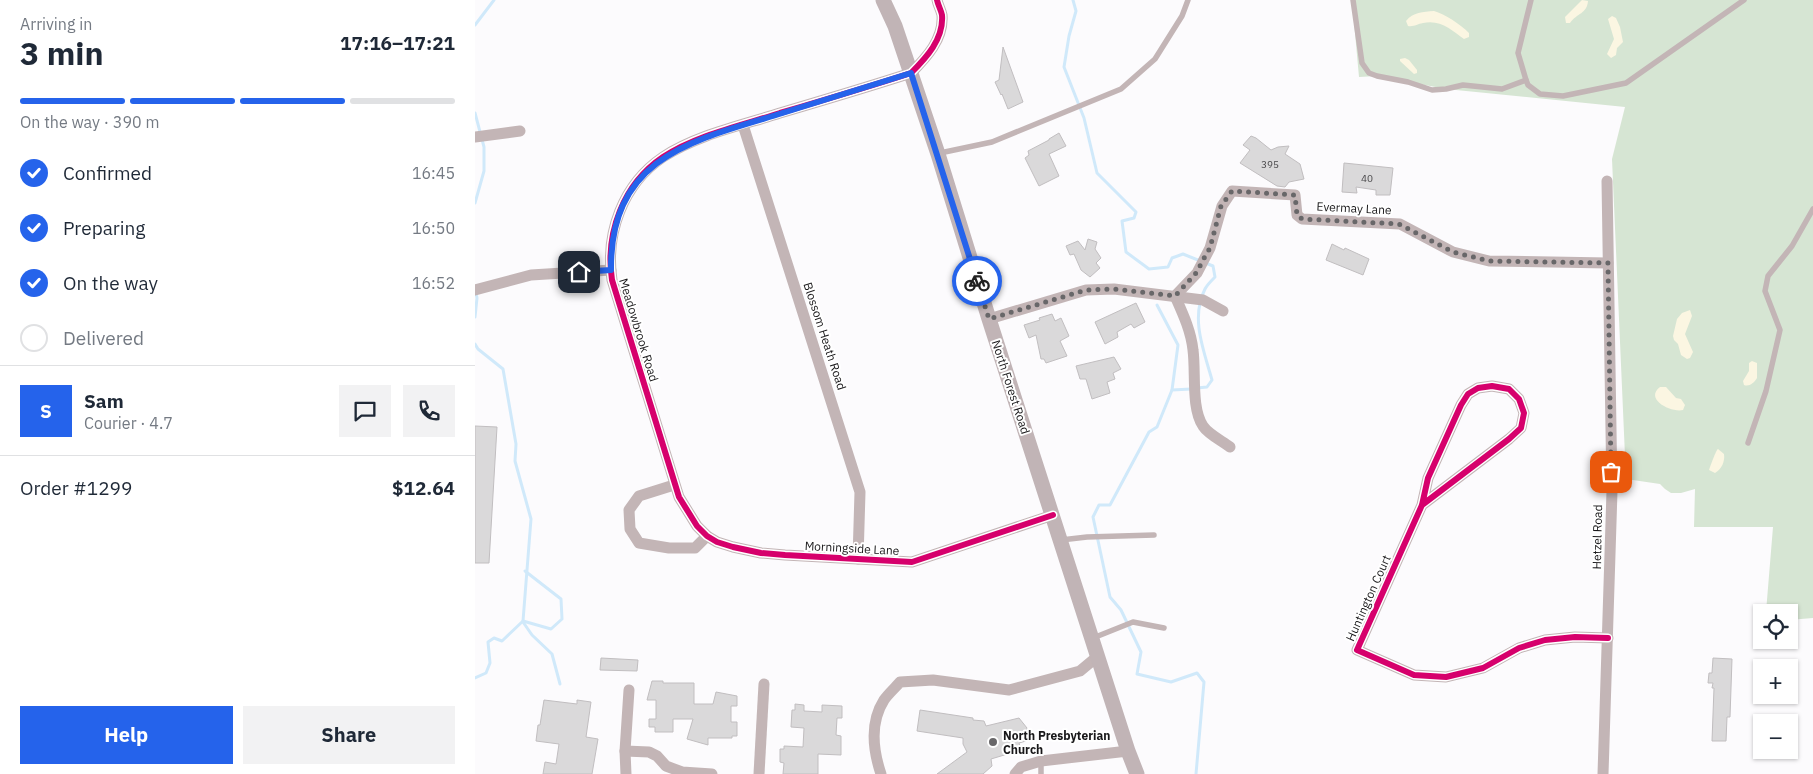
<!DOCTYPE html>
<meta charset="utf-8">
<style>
:root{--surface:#fff;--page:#f2f2f3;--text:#1f2937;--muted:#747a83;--line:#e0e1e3;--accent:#2563eb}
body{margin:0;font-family:"IBM Plex Sans",sans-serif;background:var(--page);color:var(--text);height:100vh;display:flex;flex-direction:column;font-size:19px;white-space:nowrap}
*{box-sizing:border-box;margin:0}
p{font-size:16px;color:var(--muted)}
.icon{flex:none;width:28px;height:28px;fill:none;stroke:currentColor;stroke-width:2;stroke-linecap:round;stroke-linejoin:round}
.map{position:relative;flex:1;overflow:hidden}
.drawer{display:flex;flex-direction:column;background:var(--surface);width:475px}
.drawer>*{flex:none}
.buttons{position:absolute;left:1278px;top:604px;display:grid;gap:10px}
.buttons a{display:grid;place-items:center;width:45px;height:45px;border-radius:0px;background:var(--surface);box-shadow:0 1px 4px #0004;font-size:25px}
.pin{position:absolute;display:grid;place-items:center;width:42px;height:42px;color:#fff;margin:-21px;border-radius:10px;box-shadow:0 2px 8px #0006}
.courier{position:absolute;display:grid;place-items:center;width:50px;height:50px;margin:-25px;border:4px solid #2563eb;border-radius:50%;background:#fff;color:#222;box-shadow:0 1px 6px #0007}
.overview em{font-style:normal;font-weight:800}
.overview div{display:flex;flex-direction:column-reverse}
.overview{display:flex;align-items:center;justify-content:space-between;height:85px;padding:0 20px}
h1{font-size:32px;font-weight:800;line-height:38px}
.bar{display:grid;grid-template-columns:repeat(4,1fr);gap:8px 5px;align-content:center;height:60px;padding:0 20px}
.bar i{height:6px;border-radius:4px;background:var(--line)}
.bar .active{background:var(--accent)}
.bar p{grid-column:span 4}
.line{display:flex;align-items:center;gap:12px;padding:0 20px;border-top:1px solid var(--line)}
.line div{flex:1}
.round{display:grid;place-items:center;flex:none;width:52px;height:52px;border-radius:0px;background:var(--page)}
ol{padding:0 20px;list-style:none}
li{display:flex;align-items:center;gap:15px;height:55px}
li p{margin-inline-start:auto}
li .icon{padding:5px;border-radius:50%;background:var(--accent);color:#fff;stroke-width:4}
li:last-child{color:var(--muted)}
li i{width:28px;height:28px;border:2px solid var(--line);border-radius:50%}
.action{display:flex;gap:10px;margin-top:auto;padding:10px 20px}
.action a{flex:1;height:58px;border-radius:0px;background:var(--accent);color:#fff;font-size:20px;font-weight:800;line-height:58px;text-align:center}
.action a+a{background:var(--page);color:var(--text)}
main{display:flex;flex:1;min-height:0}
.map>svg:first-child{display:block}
.green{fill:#d6e5d3}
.sand{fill:#fbf6e2}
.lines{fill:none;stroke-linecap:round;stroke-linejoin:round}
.stream{stroke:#d0e9fa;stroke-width:3}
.building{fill:#dad9da;stroke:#c1bec0}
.service{stroke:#c3b5b6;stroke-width:5.5}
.minor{stroke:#c3b5b6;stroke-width:11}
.secondary{stroke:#c1b4b6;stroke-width:15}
.cycleway-casing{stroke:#fff;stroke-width:9}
.cycleway{stroke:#d6006c;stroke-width:6}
.done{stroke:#686769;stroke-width:5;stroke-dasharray:0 9}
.route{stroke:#2563eb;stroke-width:6}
.poi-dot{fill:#686769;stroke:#fff;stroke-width:2}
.labels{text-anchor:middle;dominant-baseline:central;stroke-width:4;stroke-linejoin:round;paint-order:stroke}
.number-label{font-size:10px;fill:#49484a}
.street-label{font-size:12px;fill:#19181a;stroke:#fff}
.poi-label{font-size:12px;font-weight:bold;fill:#19181a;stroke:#fff;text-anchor:start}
</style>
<main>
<section class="drawer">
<div class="overview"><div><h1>3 min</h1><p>Arriving in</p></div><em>17:16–17:21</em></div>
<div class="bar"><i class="active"></i><i class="active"></i><i class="active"></i><i></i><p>On the way · 390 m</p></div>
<ol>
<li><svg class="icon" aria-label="check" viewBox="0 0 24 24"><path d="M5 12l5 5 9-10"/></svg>Confirmed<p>16:45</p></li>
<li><svg class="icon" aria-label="check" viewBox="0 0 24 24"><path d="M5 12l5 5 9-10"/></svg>Preparing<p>16:50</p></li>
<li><svg class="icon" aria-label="check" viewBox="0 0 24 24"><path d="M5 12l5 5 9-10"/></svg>On the way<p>16:52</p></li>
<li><i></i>Delivered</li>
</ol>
<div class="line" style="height:90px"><b class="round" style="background:var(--accent);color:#fff">S</b><div><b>Sam</b><p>Courier · 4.7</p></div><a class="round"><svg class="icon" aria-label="chat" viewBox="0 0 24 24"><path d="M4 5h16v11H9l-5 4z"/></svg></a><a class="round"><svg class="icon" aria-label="phone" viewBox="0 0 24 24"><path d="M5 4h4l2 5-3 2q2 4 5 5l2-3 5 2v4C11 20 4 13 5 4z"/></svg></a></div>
<div class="line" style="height:65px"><div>Order #1299</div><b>$12.64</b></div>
<div class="action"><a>Help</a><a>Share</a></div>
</section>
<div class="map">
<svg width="1338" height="774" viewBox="0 0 1338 774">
<rect width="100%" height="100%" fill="#fcfbfd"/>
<path class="green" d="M877,0H1338V618L1314,620V612H1291L1298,527H1219L1220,489L1206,493H1196L1190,489L1185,484L1151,479L1137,159L1150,107L971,89L902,76L884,77Z"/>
<g class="sand">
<path d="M1107,0L1113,1C1112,14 1102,13 1095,23H1091L1090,17Z"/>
<path d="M959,11C970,14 985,24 994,33V37L989,39C977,30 965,19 948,23C942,24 939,27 933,26L931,21C938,12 948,12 959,11Z"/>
<path d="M1137,16L1141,18L1145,27L1148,42L1142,48L1141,55L1136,58L1132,54L1139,39L1133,19Z"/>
<path d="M930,58L934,60L942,70V73L939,74L925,61V59Z"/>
<path d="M1215,310L1217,316L1210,334L1218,352L1215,358L1212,359L1206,355L1203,344L1199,340L1198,336L1202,319L1207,313Z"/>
<path d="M1277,361L1282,363V378C1279,383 1274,387 1269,385L1268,381L1274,371V363Z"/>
<path d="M1185,387H1191L1201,398L1206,399L1210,405L1208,410C1196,413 1169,399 1185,387Z"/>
<path d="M1243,449L1249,454C1250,461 1247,469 1240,473L1234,470C1235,467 1241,450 1243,449Z"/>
</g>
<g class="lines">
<g class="stream">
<path d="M598,0L601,11L594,36L589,67L609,118L622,173L661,212L659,218L647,221L651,252L674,269L693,267L697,258L708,254L738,266L740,277C736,281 732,285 730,289C715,318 729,351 737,380L732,387L722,388"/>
<path d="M0,25L19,0"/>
<path d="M0,113L9,147V171L0,203"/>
<path d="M682,305L703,345L697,390"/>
<path d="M0,317L2,298L1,293"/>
<path d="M0,344L3,349L28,369L41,444L40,461L56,519L48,621L27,641L19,638L13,642L15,663L11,673L0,678"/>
<path d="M716,389L697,390L682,427L674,432L635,505H624L618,517L635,597L646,610L666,652L662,674L696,682L722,673L729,682L721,774"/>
<path d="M48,621L76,629L87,619L86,599L50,571"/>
<path d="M48,622L57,635L77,654L85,684"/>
</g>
</g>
<g class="building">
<path d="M528,47L548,102L533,109L527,94L526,95L520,82L524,80Z"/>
<path d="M584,133L591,146L574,154L584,176L564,186L550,158L554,155L553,151L574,140V139Z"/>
<path d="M776,136L781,138L796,150L803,147L814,146L810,154L825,164L829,179L814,182L810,187L802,186L765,163L775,150L768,145Z"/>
<path d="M869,163L918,168L915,195H901V190L881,187L882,193L867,192Z"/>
<path d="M613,239L622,242L620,249L626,258L621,263L625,268L615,277L606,270L599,254L595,255L591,246L603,241L610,250Z"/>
<path d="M857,244L869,250L870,248L894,259L888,275L851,260Z"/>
<path d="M661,303L670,322L659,328L656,324L642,332L643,337L630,344L620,322Z"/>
<path d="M577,314L580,321L586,318L594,336L585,341L592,356L571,363L569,359H566L561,335L554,338L549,325L565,320L564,318Z"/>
<path d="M639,357L646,369L638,373L640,379L632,382L635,393L617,399L611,379H605L601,366Z"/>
<path d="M0,426L22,427L14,563H0Z"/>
<path d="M126,658L163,660L162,671L125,670Z"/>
<path d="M1238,658L1257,659L1255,717H1252L1251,741H1237L1239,688H1237L1238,683H1233L1234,673H1237Z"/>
<path d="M177,681H188V683H219V704H238L241,692L262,696V706H256V722H262V736H257V738H233V745L212,739L218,719H198V732H180V727H174V719H181V700H172Z"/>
<path d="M69,700L102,704V700L116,702L111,737L123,739L117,774H68L70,762L81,764L84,744L61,741L63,725H65Z"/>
<path d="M320,704L329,705V711L347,712V705L367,706V718H362L361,735L366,736V755L343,754V774H308L309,763L305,762V749H309V746L328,747L329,728L316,727L317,710H320Z"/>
<path d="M445,710L498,718V720L509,721L511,726L544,718L552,728L551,741L544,743L546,750L516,759L517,766L508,774H462L492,752L488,744V738L442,731Z"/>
</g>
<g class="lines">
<g class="service">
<path d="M878,0L887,63L894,73L902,76L933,82L957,90L971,89L988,85L1027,89L1051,80"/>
<path d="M1056,0L1043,53L1051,80L1053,85L1065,94L1088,96L1151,83L1269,0"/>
<path d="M465,153L517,142L646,89L680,59L707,16L713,0"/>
<path d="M1273,443L1291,391L1305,330L1290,291L1293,276L1317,246L1338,209"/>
<path d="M586,540L612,537L679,535"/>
<path d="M618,638L658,622L689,628"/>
<path d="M566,774V761"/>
</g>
<g class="minor">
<path d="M462,0C463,5 466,10 467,15C469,39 451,58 436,73C393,87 349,100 305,113C268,125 221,135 188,157C148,184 130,233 137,280L204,497L222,526L232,536L242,542L258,547L286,553L310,555L437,562L578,515"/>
<path d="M268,125L385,492L383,559"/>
<path d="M0,137L45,131"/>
<path d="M0,290L56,275L136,270"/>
<path d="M514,319L611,290L639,289L728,300L748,311"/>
<path d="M755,447C747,441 733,434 728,426C716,408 721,373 718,350C716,331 708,314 700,296L722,273L735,248L747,206L757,191L820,195L822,215L827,219L925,224L978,252L1014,261L1133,263"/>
<path d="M199,485L164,496L154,510L155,529L164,543L194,548H220L232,536"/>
<path d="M947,505L1034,439L1046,428L1049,413L1044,399L1034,389L1017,386L1003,388L993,394L986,405L953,478L947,505L882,650L939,675L971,677L1008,668L1044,648L1070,640L1100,637L1133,638"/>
<path d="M150,751L174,752L182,756L191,766L207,772L237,774"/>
<path d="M151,774L150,751L154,690"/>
<path d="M284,774L289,684"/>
<path d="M406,774C398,750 395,722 409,700C413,694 420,688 425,682L458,680L534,690L605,671L623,656"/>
<path d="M540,774L546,767L566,761L653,751"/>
<path d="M1128,774L1137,491L1132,181"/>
</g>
<path class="secondary" d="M408,0L420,26L463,154L514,319L653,751L662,774"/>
<defs>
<g id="cycleway">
<path d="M462,0C463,5 466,10 467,15C469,39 451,58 436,73C393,87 349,100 305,113C268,125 221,135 188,157C148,184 130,233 137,280L204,497L222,526L232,536L242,542L258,547L286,553L310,555L437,562L578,515"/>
<path d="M947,505L1034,439L1046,428L1049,413L1044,399L1034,389L1017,386L1003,388L993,394L986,405L953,478L947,505L882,650L939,675L971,677L1008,668L1044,648L1070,640L1100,637L1133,638"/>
</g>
</defs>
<use href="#cycleway" class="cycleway-casing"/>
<use href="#cycleway" class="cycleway"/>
</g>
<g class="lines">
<path class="done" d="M502,281L514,319L611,290L639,289L700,296L722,272L728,260L735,248L746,206L757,191L820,195L822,215L827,219L924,224L978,252L1014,261L1133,263L1136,472"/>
<path class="route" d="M104,272L136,270C135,159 214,141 301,115C346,101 391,87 436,73L502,281"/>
</g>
<circle class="poi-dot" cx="518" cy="742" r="5"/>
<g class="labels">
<g class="number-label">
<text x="795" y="164">395</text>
<text x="892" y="178">40</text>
</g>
<g class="street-label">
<text transform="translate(879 208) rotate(3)">Evermay Lane</text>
<text transform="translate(164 330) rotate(73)">Meadowbrook Road</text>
<text transform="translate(350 336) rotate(72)">Blossom Heath Road</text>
<text transform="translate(536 387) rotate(72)">North Forest Road</text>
<text transform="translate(1122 537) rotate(-89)">Hetzel Road</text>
<text transform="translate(377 548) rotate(3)">Morningside Lane</text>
<text transform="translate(893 598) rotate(-66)">Huntington Court</text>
</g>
<g class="poi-label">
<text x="528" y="735">North Presbyterian<tspan x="528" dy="14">Church</tspan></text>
</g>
</g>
</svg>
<div class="buttons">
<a><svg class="icon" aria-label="locate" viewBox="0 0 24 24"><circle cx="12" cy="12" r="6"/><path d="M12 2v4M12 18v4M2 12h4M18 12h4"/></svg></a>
<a>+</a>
<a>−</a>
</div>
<div class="pin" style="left:1136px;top:472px;background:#ea580c"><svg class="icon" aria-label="bag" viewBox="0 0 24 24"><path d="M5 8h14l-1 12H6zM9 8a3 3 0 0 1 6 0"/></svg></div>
<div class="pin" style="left:104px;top:272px;background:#1f2937"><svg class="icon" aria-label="home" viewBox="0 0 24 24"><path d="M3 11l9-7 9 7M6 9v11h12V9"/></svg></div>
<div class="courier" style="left:502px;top:281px"><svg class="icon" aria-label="bike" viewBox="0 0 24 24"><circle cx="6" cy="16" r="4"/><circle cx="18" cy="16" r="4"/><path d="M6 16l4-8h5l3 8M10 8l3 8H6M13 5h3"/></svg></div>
</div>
</main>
